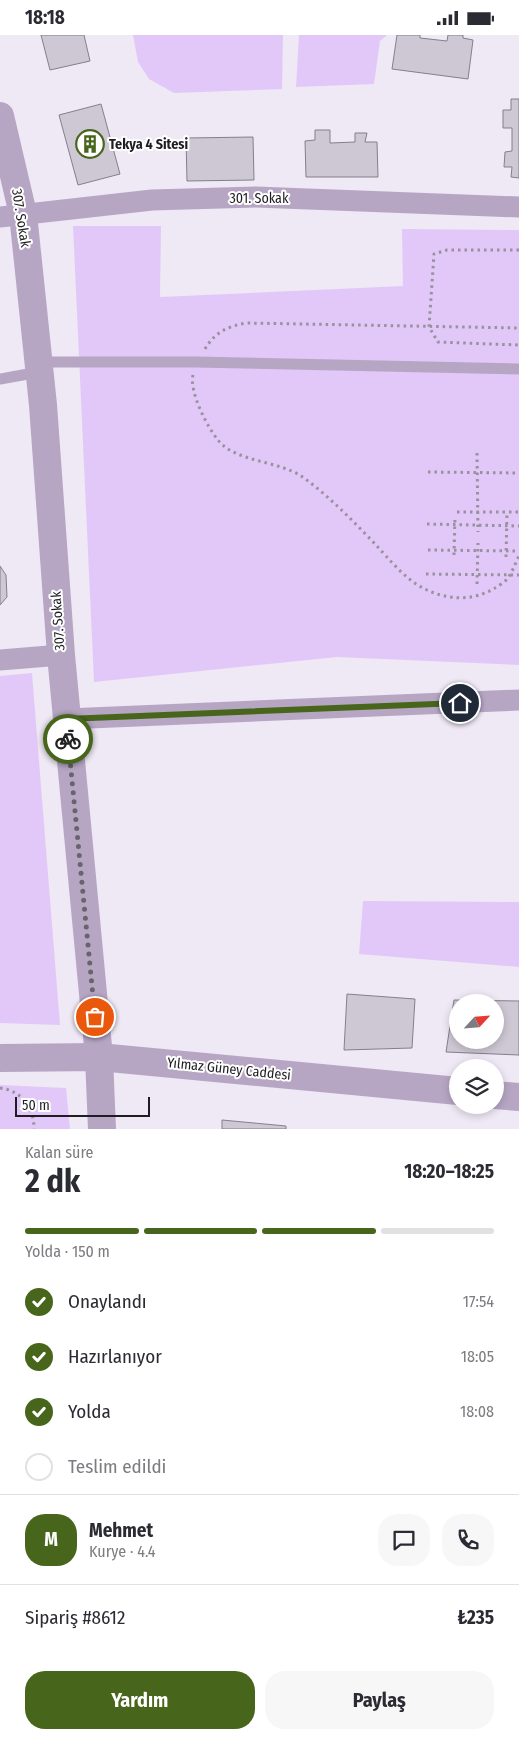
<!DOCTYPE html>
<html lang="tr">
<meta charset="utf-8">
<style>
:root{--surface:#fff;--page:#f7f7f7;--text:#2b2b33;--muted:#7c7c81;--line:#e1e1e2;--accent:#47661b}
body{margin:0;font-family:"Fira Sans Condensed",sans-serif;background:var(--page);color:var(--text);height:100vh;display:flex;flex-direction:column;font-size:19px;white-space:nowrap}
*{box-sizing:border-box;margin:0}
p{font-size:16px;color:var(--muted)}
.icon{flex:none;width:28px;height:28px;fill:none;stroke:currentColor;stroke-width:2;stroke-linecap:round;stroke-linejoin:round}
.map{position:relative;height:1094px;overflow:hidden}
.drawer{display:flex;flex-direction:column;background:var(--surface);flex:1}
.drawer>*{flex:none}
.needle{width:32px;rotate:64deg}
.buttons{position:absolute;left:449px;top:959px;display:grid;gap:10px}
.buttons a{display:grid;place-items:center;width:55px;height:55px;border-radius:50%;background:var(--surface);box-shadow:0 2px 8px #0003;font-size:25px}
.scale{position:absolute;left:15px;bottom:12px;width:135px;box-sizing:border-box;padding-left:5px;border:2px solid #201d22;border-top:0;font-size:14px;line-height:18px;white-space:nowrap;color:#201d22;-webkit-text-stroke:4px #fff;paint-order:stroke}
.pin{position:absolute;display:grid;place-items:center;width:42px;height:42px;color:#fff;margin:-21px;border:2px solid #fff;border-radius:50%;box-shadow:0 1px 5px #0007}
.courier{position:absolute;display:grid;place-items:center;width:50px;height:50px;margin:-25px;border:4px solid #47661b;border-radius:50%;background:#fff;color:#222;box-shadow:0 1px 6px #0007}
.overview em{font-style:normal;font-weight:700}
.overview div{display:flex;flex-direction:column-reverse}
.overview{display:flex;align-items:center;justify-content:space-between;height:85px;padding:0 25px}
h1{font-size:32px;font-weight:700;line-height:38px}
.bar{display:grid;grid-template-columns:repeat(4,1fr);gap:8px 5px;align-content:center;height:60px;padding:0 25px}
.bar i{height:6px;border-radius:4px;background:var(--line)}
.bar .selected{background:var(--accent)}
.bar p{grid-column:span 4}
.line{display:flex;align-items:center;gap:12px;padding:0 25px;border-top:1px solid var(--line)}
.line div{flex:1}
.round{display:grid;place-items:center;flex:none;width:52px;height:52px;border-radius:20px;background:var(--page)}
ol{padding:0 25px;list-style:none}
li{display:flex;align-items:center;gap:15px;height:55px}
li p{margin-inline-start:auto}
li .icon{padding:5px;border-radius:50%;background:var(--accent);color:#fff;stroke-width:4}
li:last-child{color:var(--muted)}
li i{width:28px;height:28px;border:2px solid var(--line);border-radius:50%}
.primary-button{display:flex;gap:10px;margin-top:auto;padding:10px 25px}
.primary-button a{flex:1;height:58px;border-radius:20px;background:var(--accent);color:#fff;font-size:20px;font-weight:700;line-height:58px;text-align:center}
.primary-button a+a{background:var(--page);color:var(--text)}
.status{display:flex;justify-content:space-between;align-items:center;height:35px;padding:0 25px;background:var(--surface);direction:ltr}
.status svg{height:14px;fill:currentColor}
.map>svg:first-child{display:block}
.green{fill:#e2c8f8}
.building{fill:#cec7d4;stroke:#867f8b;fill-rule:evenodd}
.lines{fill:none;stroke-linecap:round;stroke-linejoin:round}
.path{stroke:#97929c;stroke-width:3;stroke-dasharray:2.5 4;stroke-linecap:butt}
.service{stroke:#b6a6c4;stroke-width:11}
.minor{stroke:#b6a6c4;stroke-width:21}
.tertiary{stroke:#b6a6c4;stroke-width:28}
.done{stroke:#68646c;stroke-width:5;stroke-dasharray:0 9}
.route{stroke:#47661b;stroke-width:6}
.labels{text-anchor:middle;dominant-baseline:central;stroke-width:4;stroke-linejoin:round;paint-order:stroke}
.poi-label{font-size:14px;font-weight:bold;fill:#201d22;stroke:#fff;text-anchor:start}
.street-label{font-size:14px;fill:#201d22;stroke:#fff}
</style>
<div class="status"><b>18:18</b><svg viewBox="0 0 49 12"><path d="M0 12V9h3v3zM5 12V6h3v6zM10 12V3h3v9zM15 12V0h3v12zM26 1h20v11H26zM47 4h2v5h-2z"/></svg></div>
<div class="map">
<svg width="519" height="1094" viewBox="0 0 519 1094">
<rect width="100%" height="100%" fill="#efe8f5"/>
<g class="green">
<path d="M133,0H283L282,54L174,58L149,44L138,27Z"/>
<path d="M299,0H387L380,6L374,49L296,52Z"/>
<path d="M73,191H161L160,262L403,251L402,194L519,195V630L337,622L94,647Z"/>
<path d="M32,638L60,990L0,988V641Z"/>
<path d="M363,866L519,867V932L359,919Z"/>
<path d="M0,1050L66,1053L70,1094H0Z"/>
</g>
<g class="building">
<path d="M41,0H84L90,26L50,35Z"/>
<path d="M397,0H420V3L447,6L448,0H463V3L473,5L468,44L392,34Z"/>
<path d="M511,64H519V143L511,142L512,132H504L505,117L512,116V93H503V75H511Z"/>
<path d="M101,69L120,139L78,150L59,80Z"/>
<path d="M315,95H330V108L355,107V98H367L365,107H377L378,142H306L305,106L315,105Z"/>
<path d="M253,102L254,145L187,146L186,103Z"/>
<path d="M0,531L6,540L7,562L0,570Z"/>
<path d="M347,959L415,964L412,1013L344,1015Z"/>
<path d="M454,965L519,966V1020L446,1017ZM458,968H495V1005H458Z"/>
<path d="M222,1085L286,1091V1094H222Z"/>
</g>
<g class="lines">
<g class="path">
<path d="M519,215H447L434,219L429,292L438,307L519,310"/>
<path d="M205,314C215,297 228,291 247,288L519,293"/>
<path d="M193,340C189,356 207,392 218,405C236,428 280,425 304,443C330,462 353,486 376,510C389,524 405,544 423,553C446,565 472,567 495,553C498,551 504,548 507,544C512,538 515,529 519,521"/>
<path d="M477,418L478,497"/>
<path d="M428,437L519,438"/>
<path d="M457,477H519"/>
<path d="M427,489L519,491"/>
<path d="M428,515L519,516"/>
<path d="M454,520L455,481"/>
<path d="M506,522L507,477"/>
<path d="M426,539L519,540"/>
<path d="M477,549L478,508"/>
<path d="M0,1053C22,1056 34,1072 34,1094"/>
</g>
<g class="service">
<path d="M38,327H196L519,334"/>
<path d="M0,344L39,337"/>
</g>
<g class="minor">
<path d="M0,182L152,165L256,162L519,172"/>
<path d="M0,625L61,620"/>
<path d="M66,684L519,665"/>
</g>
<g class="tertiary">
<path d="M0,81L23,179L43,370L61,620L99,1022L102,1094"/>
<path d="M0,1023L99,1022L458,1056"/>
<path d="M495,1060L519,1062"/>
</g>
</g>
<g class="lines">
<path class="done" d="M68,704L95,982"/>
<path class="route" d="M68,704L66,684L460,668"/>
</g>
<defs>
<symbol id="building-ring" viewBox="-11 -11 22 22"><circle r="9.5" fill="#fff" stroke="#47661b" stroke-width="1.5"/><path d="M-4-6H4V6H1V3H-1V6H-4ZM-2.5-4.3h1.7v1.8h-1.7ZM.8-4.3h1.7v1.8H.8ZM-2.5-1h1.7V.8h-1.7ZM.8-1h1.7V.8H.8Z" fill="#47661b"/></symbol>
</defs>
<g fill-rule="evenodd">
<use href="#building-ring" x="74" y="93" width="32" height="32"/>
</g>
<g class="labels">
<g class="poi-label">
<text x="109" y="109">Tekya 4 Sitesi</text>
</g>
<g class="street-label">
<text x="259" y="163">301. Sokak</text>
<text transform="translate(21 183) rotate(81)">307. Sokak</text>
<text transform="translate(58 586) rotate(-94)">307. Sokak</text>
<text transform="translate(229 1034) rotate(6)">Yılmaz Güney Caddesi</text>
</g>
</g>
</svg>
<div class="buttons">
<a><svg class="needle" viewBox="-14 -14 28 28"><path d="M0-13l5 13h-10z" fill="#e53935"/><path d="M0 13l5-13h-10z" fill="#7c7c81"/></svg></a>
<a><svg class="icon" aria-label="layers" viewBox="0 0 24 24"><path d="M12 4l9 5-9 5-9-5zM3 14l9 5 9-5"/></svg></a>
</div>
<div class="scale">50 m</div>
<div class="pin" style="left:95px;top:982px;background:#ea580c"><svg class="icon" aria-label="bag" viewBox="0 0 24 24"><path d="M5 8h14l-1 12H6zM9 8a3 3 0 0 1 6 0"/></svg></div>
<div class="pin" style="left:460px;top:668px;background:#1f2937"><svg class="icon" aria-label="home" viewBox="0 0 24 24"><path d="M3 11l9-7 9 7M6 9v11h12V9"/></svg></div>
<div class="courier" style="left:68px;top:704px"><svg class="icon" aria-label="bike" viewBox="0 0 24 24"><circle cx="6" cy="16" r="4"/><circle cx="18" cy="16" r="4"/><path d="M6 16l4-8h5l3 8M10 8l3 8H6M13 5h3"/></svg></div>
</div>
<section class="drawer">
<div class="overview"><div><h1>2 dk</h1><p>Kalan süre</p></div><em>18:20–18:25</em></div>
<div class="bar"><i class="selected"></i><i class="selected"></i><i class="selected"></i><i></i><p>Yolda · 150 m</p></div>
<ol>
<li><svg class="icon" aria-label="check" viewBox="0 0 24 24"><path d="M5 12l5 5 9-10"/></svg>Onaylandı<p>17:54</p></li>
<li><svg class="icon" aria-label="check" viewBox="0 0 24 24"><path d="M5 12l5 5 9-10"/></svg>Hazırlanıyor<p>18:05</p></li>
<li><svg class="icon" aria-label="check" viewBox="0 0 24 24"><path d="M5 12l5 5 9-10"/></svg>Yolda<p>18:08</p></li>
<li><i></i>Teslim edildi</li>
</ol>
<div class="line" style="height:90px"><b class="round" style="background:var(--accent);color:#fff">M</b><div><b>Mehmet</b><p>Kurye · 4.4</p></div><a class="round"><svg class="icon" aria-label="chat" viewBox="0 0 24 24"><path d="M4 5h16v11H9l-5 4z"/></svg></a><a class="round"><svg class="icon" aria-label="phone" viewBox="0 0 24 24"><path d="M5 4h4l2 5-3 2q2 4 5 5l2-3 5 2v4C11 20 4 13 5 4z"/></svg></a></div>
<div class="line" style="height:65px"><div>Sipariş #8612</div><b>₺235</b></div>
<div class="primary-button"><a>Yardım</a><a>Paylaş</a></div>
</section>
